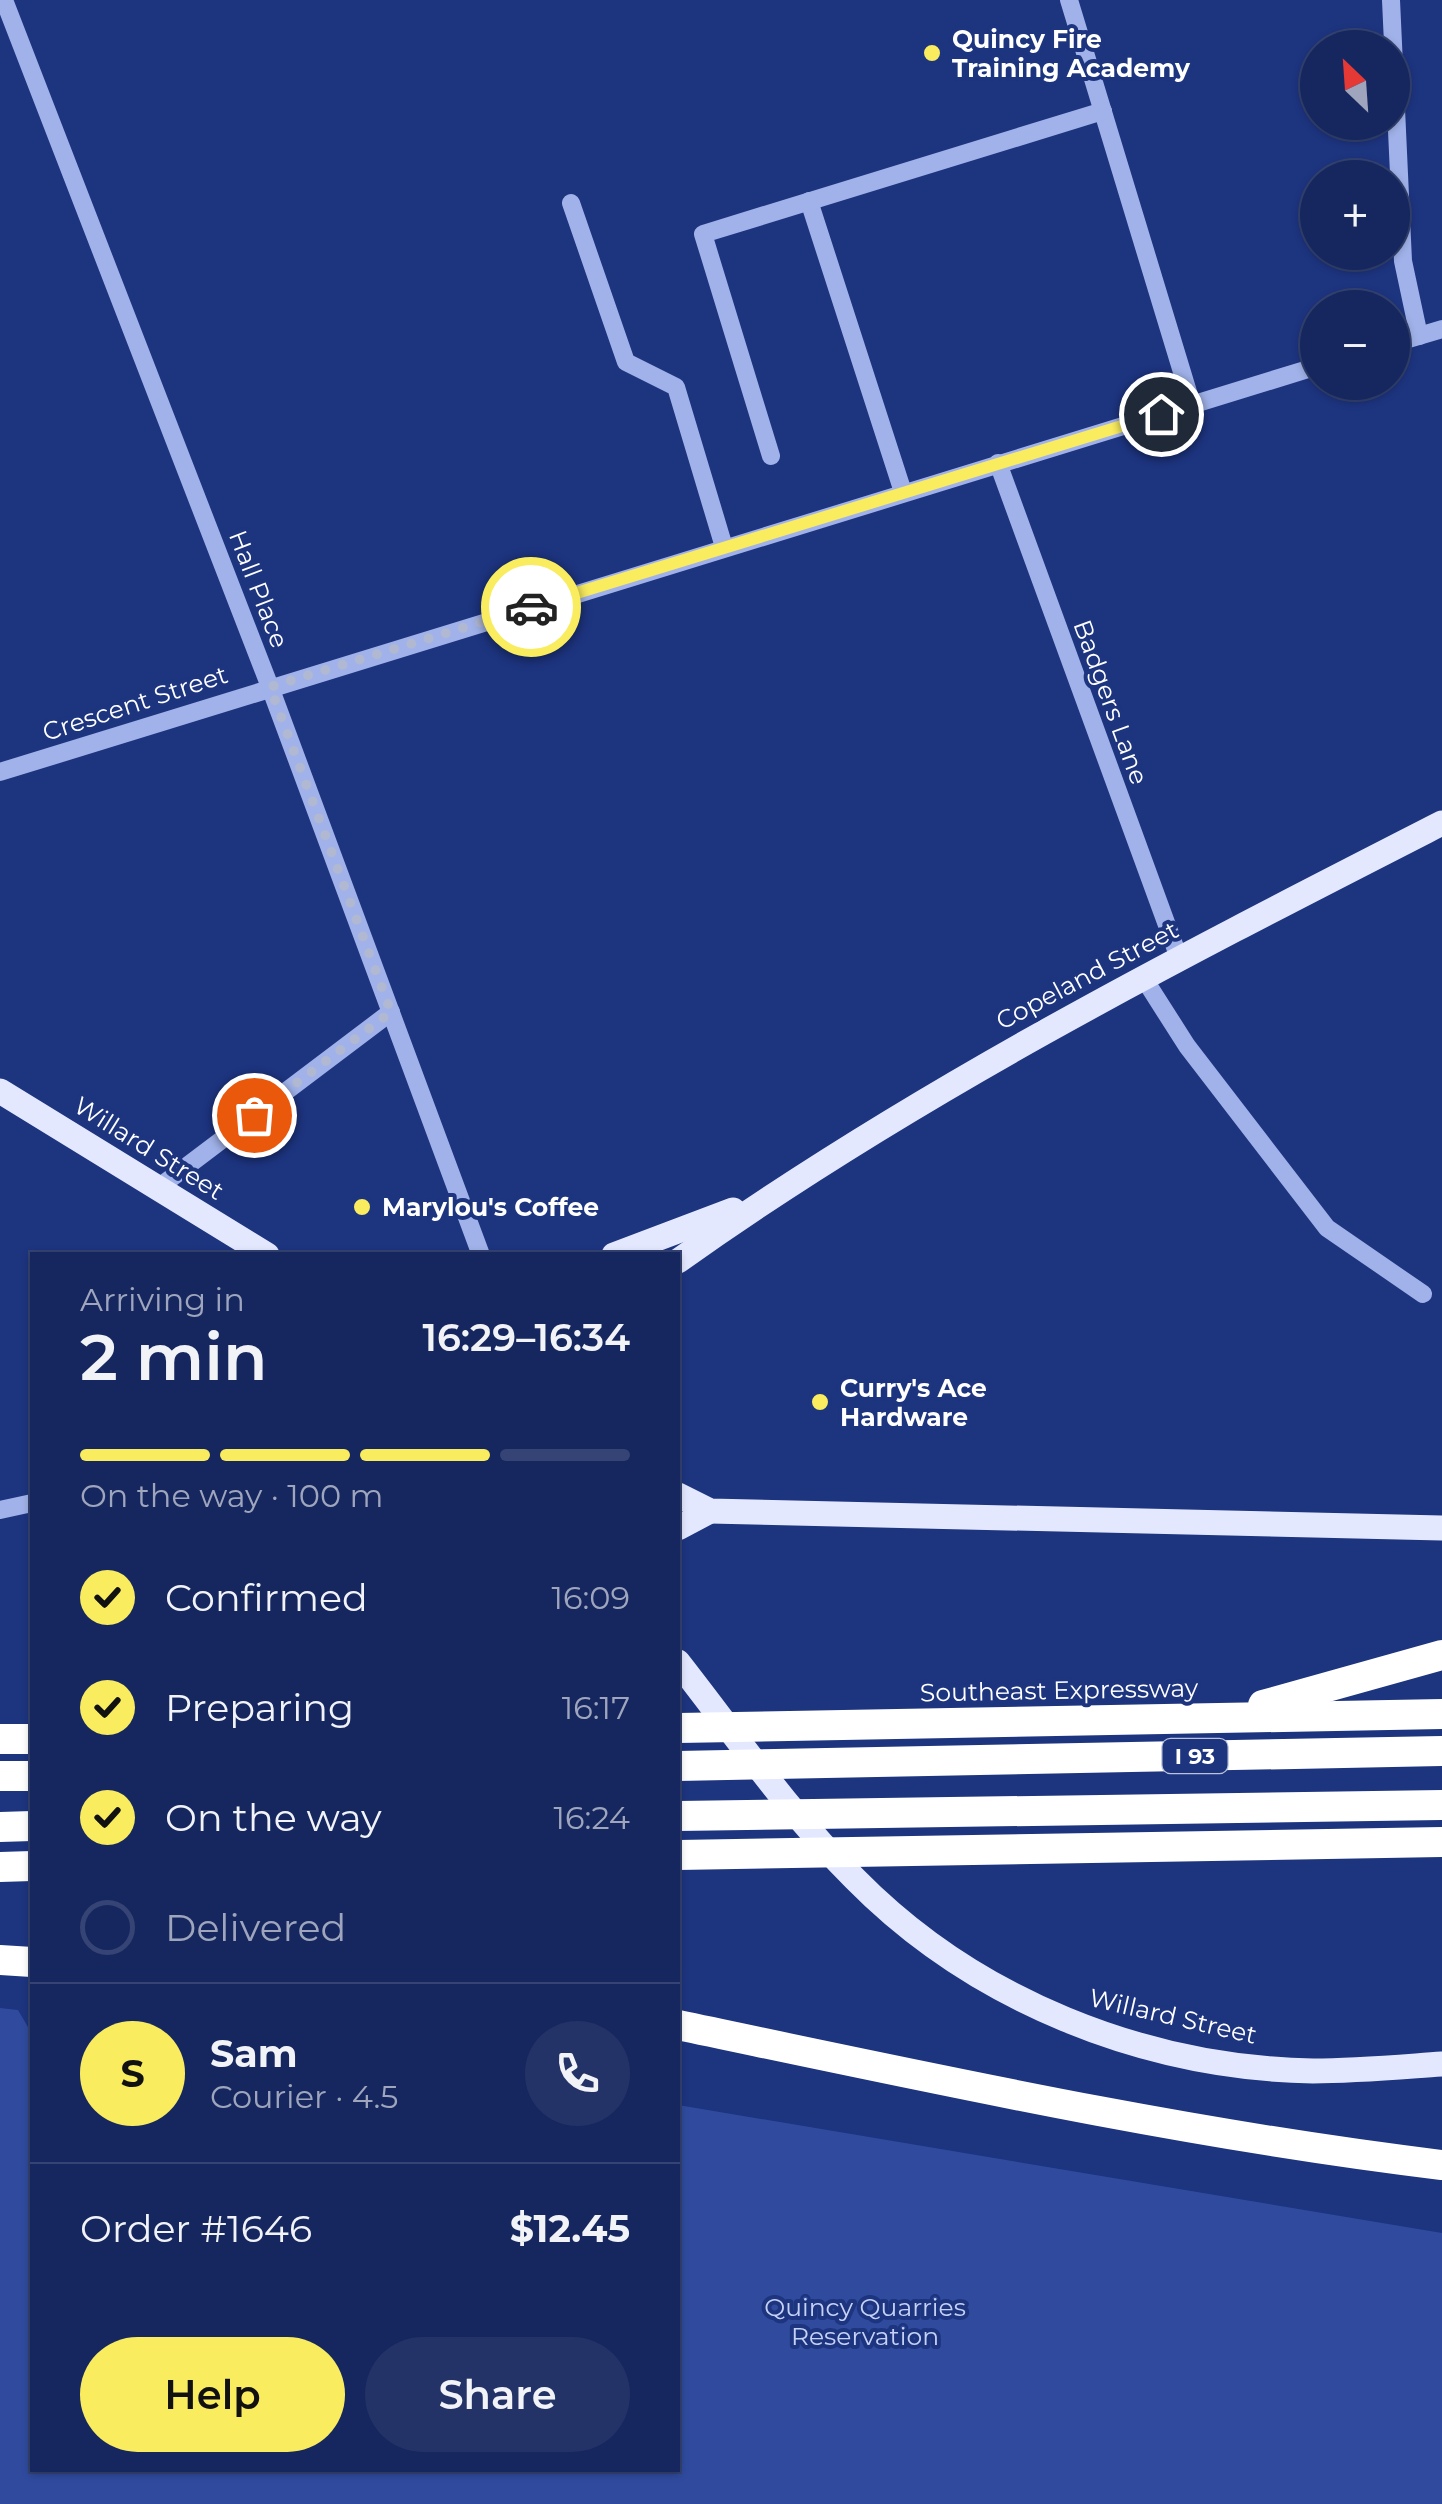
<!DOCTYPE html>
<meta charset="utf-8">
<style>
:root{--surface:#16275f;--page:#233368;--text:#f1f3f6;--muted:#9ea5bd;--line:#354474;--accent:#f9ec5f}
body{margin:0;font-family:Montserrat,sans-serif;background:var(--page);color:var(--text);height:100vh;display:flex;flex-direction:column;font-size:38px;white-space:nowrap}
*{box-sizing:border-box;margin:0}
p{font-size:32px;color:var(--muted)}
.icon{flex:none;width:55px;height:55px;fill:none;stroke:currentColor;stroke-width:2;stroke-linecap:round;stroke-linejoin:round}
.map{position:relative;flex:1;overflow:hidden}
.sheet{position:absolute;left:30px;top:1252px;width:650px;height:1220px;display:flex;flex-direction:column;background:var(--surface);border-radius:0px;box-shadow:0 2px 8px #0004,0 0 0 2px var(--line)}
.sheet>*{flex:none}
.needle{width:65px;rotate:335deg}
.tools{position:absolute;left:1300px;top:30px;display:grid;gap:20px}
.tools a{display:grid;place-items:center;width:110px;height:110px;border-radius:50%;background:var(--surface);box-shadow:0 2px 8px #0004,0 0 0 2px var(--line);font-size:50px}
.pin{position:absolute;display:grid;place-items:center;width:85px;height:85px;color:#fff;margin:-42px;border:5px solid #fff;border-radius:50%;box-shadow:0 2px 10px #0007}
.courier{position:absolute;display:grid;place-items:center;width:100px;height:100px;margin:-50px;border:8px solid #f9ec5f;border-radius:50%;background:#fff;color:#222;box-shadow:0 2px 12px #0007}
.summary em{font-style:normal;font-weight:600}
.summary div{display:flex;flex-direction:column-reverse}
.summary{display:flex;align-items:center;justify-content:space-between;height:170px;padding:0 50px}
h1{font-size:65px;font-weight:600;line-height:75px}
.bar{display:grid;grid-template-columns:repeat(4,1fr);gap:15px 10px;align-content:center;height:120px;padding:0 50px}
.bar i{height:12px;border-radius:8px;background:var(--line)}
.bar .on{background:var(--accent)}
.bar p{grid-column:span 4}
.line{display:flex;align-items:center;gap:25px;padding:0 50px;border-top:2px solid var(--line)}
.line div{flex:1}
.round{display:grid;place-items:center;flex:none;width:105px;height:105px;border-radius:52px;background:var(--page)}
ol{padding:0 50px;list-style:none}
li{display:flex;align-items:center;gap:30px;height:110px}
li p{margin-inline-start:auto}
li .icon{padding:10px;border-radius:50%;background:var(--accent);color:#111;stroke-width:4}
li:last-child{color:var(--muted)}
li i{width:55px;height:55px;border:5px solid var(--line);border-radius:50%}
.cta{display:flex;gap:20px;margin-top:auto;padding:20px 50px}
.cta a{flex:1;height:115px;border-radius:60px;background:var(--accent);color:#111;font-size:40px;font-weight:600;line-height:115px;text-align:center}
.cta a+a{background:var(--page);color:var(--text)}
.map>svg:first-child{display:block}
.green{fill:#304b9e}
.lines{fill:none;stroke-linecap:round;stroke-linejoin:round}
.minor{stroke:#a0b2e9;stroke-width:18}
.major{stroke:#e3e8fe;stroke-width:25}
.highway{stroke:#fff;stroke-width:30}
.done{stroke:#b0b8d2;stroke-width:10;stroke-dasharray:0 18}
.route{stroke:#f9ec5f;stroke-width:12}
.poi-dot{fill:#f9ec5f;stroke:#1d347f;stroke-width:4}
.labels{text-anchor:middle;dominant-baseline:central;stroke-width:8;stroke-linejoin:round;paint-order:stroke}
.shield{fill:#1d347f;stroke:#bbc2d9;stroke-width:2.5}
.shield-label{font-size:22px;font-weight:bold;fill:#fff}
.poi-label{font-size:25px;font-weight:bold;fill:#fff;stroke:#1d347f;text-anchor:start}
.street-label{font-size:25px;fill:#fff;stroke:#1d347f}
.park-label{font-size:25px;fill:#c5d1f7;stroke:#1d347f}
</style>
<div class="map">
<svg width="1442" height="2504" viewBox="0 0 1442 2504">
<rect width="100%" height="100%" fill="#1d347f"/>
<path class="green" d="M0,2008L18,2010L32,2034V2470H678V2105L1442,2233V2504H0Z"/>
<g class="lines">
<g class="minor">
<path d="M4,0L270,687L481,1255"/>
<path d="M1069,0L1192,405"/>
<path d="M1391,0L1403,261L1419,336"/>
<path d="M809,201L903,492"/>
<path d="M571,203L626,362L676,387L724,547"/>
<path d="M1392,344L1442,329"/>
<path d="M771,456L703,234L1103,111"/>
<path d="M998,463L1179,958"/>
<path d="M0,772L1318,366"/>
<path d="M1143,977L1187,1046L1327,1228L1423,1294"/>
<path d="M158,1188L391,1012"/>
<path d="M0,1510L32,1503"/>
</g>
<g class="major">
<path d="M0,1091L267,1255"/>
<path d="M614,1255L733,1210"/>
<path d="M678,1261C918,1090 1180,957 1442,823"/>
<path d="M678,1495L710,1511L1442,1528"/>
<path d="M678,1528L710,1511"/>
<path d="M678,1662C735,1735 790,1814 855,1879C974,2000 1144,2068 1313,2071C1356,2071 1399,2067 1442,2064"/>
</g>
<g class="highway">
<path d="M1263,1705L1442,1655"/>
<path d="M678,1728L1442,1714"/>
<path d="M0,1739H32"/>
<path d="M678,1766L1442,1751"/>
<path d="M0,1776H32"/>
<path d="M678,1816L1442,1805"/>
<path d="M0,1827L32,1826"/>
<path d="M678,1855L1442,1842"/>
<path d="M0,1867L32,1866"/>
<path d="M0,1960L32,1962"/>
<path d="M678,2025C931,2078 1184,2134 1442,2165"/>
</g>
</g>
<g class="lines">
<path class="done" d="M254,1115L391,1012L270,687L531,607"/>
<path class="route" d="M531,607L1161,414"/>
</g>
<g class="poi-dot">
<circle cx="932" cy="53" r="10"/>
<circle cx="362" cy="1207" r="10"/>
<circle cx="820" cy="1402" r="10"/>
</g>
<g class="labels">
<rect class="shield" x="1162.5" y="1739" width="65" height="34" rx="8"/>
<g class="shield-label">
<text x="1195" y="1756">I 93</text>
</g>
<g class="poi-label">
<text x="952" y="39">Quincy Fire<tspan x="952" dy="29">Training Academy</tspan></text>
<text x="382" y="1207">Marylou's Coffee</text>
<text x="840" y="1388">Curry's Ace<tspan x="840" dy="29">Hardware</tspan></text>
</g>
<g class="street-label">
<text transform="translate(259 589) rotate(69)">Hall Place</text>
<text transform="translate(1111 702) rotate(70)">Badgers Lane</text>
<text transform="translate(135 703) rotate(-18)">Crescent Street</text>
<text transform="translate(1087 975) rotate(-28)">Copeland Street</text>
<text transform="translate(149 1148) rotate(32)">Willard Street</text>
<text transform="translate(1059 1690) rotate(-1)">Southeast Expressway</text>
<text transform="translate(1173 2016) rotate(13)">Willard Street</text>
</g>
<g class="park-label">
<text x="865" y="2307">Quincy Quarries<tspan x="865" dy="29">Reservation</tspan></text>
</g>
</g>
</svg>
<div class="tools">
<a><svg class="needle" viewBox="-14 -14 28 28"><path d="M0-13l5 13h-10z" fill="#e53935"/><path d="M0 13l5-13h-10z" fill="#9ea5bd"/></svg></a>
<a>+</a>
<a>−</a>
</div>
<div class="pin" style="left:254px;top:1115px;background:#ea580c"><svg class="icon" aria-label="bag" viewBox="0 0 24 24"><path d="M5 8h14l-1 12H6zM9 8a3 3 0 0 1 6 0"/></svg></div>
<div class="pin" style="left:1161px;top:414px;background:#1f2937"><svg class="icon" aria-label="home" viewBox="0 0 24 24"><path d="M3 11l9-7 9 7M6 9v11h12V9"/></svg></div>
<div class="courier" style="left:531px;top:607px"><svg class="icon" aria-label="car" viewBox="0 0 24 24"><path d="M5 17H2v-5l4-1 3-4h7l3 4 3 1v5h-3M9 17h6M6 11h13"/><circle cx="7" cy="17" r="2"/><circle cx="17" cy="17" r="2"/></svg></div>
<section class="sheet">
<div class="summary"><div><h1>2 min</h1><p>Arriving in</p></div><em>16:29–16:34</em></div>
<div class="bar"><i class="on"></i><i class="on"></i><i class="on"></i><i></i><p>On the way · 100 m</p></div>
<ol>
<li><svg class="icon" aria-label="check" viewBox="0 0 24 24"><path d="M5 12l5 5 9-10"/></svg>Confirmed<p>16:09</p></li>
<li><svg class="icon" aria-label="check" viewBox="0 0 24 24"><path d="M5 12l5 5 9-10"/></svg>Preparing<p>16:17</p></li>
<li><svg class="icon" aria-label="check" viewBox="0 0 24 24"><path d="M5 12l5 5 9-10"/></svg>On the way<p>16:24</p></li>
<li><i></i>Delivered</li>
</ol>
<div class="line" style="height:180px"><b class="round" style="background:var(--accent);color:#111">S</b><div><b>Sam</b><p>Courier · 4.5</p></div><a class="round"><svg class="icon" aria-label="phone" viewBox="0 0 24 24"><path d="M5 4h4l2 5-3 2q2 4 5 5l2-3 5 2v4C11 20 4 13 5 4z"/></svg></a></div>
<div class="line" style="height:130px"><div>Order #1646</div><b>$12.45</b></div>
<div class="cta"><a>Help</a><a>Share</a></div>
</section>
</div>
